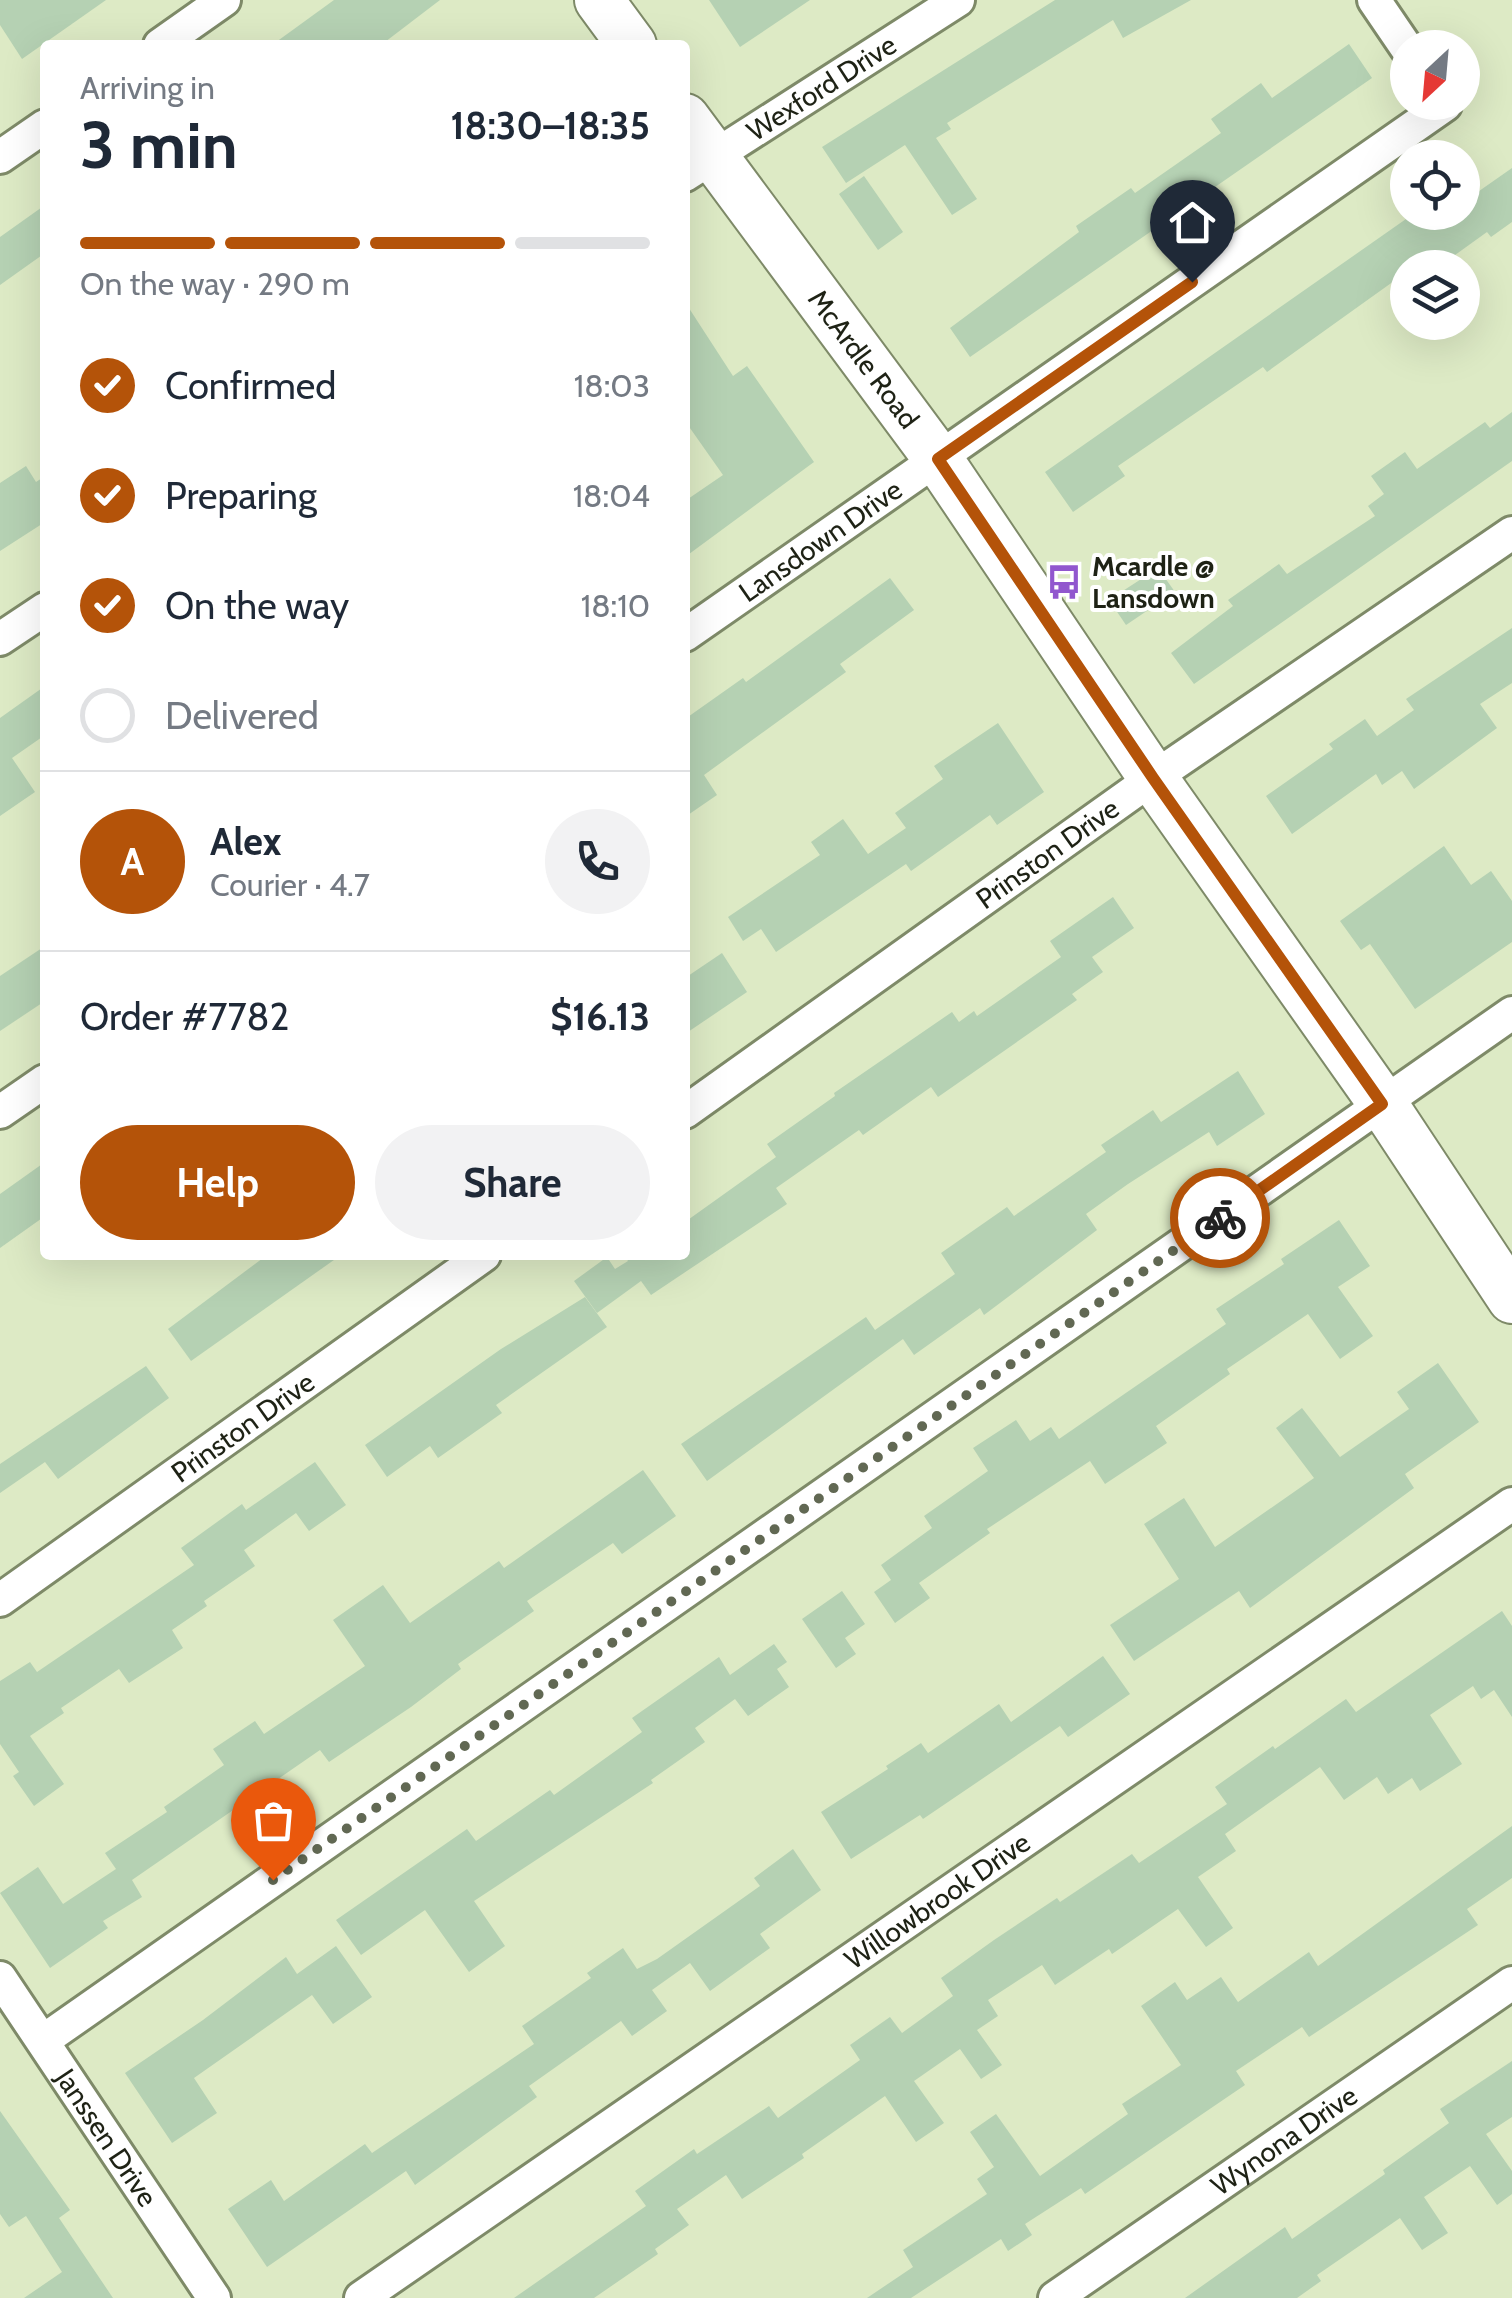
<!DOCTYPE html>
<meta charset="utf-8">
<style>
:root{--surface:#fff;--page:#f2f2f3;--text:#1f2937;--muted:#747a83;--line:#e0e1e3;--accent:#b45309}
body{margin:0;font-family:Cabin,sans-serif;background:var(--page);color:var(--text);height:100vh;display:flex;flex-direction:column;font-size:38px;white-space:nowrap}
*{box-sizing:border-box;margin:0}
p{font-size:32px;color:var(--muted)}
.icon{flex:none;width:55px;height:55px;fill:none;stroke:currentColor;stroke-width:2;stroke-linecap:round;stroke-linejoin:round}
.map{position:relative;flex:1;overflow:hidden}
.details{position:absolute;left:40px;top:40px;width:650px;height:1220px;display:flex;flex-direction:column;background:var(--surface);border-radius:10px;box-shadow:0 10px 40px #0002}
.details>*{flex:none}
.needle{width:65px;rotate:206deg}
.controls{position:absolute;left:1390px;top:30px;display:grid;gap:20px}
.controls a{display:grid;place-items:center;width:90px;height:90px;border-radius:50%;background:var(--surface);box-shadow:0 10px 40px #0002;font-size:50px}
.pin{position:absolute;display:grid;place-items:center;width:85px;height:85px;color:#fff;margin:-102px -42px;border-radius:50% 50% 50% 0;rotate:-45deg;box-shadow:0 0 10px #0007}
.pin .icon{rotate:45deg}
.courier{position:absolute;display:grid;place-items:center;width:100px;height:100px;margin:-50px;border:8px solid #b45309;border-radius:50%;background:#fff;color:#222;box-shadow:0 2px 12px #0007}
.headline em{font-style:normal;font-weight:800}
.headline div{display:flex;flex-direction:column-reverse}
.headline{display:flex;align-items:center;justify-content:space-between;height:170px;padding:0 40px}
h1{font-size:65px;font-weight:800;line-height:75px}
.bar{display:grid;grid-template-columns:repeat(4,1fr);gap:15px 10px;align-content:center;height:120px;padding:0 40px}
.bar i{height:12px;border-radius:8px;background:var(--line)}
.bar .on{background:var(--accent)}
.bar p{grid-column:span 4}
.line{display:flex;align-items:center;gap:25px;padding:0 40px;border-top:2px solid var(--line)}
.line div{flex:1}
.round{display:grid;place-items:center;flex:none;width:105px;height:105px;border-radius:52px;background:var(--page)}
ol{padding:0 40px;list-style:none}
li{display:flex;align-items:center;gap:30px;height:110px}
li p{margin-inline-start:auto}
li .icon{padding:10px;border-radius:50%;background:var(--accent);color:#fff;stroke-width:4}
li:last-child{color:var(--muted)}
li i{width:55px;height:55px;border:5px solid var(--line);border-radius:50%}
.cta{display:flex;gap:20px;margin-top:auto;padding:20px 40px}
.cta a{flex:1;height:115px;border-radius:60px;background:var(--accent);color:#fff;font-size:40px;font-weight:800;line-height:115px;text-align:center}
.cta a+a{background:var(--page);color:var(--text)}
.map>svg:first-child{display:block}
.building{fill:#b5d1b3}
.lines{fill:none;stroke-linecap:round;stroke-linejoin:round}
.minor-casing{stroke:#7e8a68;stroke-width:38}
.secondary-casing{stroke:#7e8a68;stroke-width:52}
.minor{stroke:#fff;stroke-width:32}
.secondary{stroke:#fff;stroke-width:48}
.done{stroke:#616853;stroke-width:10;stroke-dasharray:0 18}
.route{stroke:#b45309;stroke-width:12}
.labels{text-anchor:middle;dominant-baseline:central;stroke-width:8;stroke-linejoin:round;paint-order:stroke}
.street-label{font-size:28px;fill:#1e2215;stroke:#fff}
.poi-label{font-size:28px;font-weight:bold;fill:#1e2215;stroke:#fff;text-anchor:start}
</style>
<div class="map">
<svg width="1512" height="2298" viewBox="0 0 1512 2298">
<rect width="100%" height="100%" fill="#ddeac5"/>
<g class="building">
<path d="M0,0H106L22,59L0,25Z"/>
<path d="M334,0H440L381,45H272Z"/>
<path d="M709,0H810L740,47Z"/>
<path d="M1055,0H1191L1123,38L1113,20L947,123L951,129L936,138L977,199L952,215L905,145L846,183L822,147Z"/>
<path d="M1349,44L1372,78L970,357L950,328L1079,232L1076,226L1131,188L1135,193L1221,133L1211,119L1261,83L1272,98Z"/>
<path d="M1512,168V222L1491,237L1487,232L1437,268H1408V271L1267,372L1263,367L1118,466L1125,476L1073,512L1045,472L1416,212H1462V203Z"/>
<path d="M864,176L903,232L878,250L839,194Z"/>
<path d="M45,205V253L0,285V237Z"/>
<path d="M685,302L733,376L747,366L814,462L685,557V501L723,475L685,421Z"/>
<path d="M1512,412V461L1194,684L1171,653L1233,606L1228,600L1279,564L1287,574L1375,516L1368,506L1384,494L1371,476L1405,452L1417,469L1485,422L1490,428Z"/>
<path d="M26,466L36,482L45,476V522L0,551V483Z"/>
<path d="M1158,568L1175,592L1126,625L1109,600Z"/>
<path d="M890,578L914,610L840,664L846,672L704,775L717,795L685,817V719L743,678L746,682Z"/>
<path d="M1512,628V683L1480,704L1497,728L1414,789L1402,771L1382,785L1376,774L1292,834L1266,796L1333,749L1329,744L1365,719L1377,736L1414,710L1406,699Z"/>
<path d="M45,686V735L12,758L35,792L0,816V718Z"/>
<path d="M998,723L1044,792L997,825L990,815L911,871L906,864L776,952L761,929L743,941L728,917L820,855L811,842L843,819L868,854L906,828L895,813L943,779L934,766Z"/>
<path d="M1444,846L1471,885L1491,871L1512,901V942L1415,1009L1370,944L1361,950L1340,921Z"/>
<path d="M1113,897L1134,928L1092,957L1103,972L1072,994L1077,1000L938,1097L931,1087L863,1135L859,1130L776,1188L787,1204L651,1295L641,1281L597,1313L574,1281L607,1257L615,1269L628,1261L624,1255H685V1222L776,1157L767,1144L835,1096L834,1093L952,1012L959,1022L974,1011L977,1016L1061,957L1050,941Z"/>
<path d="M45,946V1001L0,1031V976Z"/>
<path d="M722,953L747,992L685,1034V978Z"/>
<path d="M1238,1071L1265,1114L1217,1146L1209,1132L1128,1184L1086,1214L1097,1230L984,1315L980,1308L914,1355L903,1339L707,1481L681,1444L866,1317L875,1330L955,1274L941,1253L1007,1207L1014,1216L1106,1152L1101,1145L1153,1110L1161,1122Z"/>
<path d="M45,1162V1216L0,1248V1194Z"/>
<path d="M1339,1220L1370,1266L1338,1287L1373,1336L1340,1359L1308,1314L1227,1369L1230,1374L1156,1426L1167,1443L1105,1484L1090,1461L987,1529L990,1533L919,1583L930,1598L895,1623L874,1592L891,1580L881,1565L932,1528L924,1516L988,1471L973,1448L1016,1420L1030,1441L1051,1427L1059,1439L1226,1324L1216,1309L1284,1264L1281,1259Z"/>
<path d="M267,1255H341L191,1361L168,1329Z"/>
<path d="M585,1297L607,1327L496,1405L502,1413L438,1458L430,1446L387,1477L365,1445L501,1349Z"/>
<path d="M1438,1363L1479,1422L1405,1474L1414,1488L1250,1608L1239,1591L1134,1661L1110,1625L1179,1579L1144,1524L1184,1498L1215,1547L1314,1478L1276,1428L1302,1408L1340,1457L1409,1409L1397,1392Z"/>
<path d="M146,1366L169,1398L58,1479L45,1462L0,1493V1464Z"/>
<path d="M315,1462L346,1505L309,1531L296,1513L244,1550L255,1566L204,1601L207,1606L172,1630L183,1648L129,1683L119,1669L61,1708L64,1713L30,1736L64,1784L34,1806L13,1776L19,1772L0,1744V1681L30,1662L37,1672L131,1608L194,1565L181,1548L242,1504L246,1510Z"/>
<path d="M643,1470L676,1516L622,1554L613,1543L527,1601L534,1611L458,1664L461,1669L411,1707L329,1762L320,1750L132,1880L142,1897L103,1921L108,1928L50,1968L0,1893L38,1867L63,1904L116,1869L105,1853L167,1812L164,1807L224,1765L213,1749L255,1721L264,1734L365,1666L333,1620L383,1585L410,1623L499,1561L504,1568Z"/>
<path d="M842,1591L865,1624L845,1638L856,1654L836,1668L802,1619Z"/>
<path d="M1502,1611L1512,1626V1717L1494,1690L1481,1699L1473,1686L1430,1715L1462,1764L1420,1791L1412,1778L1388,1794L1377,1777L1344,1800L1320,1767L1225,1834L1236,1851L1198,1877L1233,1928L1206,1947L1178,1909L1112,1954L1109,1949L1055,1985L1042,1965L988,2000L998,2016L977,2030L1002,2065L981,2079L960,2049L914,2081L944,2123L916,2142L885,2096L802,2154L804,2158L742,2199L726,2175L677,2209L689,2225L655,2249L658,2254L594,2298H514L646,2206L635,2191L694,2149L697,2154L769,2106L778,2118L860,2060L850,2045L890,2017L902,2033L953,1996L941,1978L994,1940L1057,1898L1060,1902L1132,1854L1139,1863L1227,1804L1215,1787L1273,1746L1275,1749L1346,1699L1356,1712Z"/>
<path d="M774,1644L787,1662L777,1669L789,1687L748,1716L735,1699L695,1728L705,1742L651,1780L653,1783L474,1901L505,1946L469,1972L425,1910L361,1955L336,1920L467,1829L476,1841L550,1790L554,1795L642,1732L632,1718L719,1657L730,1675Z"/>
<path d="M1103,1656L1130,1694L1068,1737L1060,1726L923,1819L920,1815L851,1859L821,1812L888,1769L886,1766L921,1743L928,1753L999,1704L1011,1722Z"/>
<path d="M1512,1826V1878L1467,1909L1478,1925L1309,2037L1302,2027L1236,2071L1245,2085L1085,2194L1081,2188L1025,2224L1032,2235L1008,2251L1001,2239L911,2298H867L913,2267L903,2250L987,2194L977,2179L994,2167L970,2132L996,2114L1040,2176L1128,2114L1122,2104L1181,2065L1141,2006L1175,1982L1187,2000L1221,1977L1238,2002L1309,1952L1318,1966Z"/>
<path d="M793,1849L821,1890L760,1934L770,1948L710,1991L690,1963L652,1990L667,2011L632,2036L621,2021L529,2086L537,2097L415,2185L406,2171L267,2267L228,2209L271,2180L284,2201L365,2144L372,2153L534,2044L522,2026L591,1978L587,1973L623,1948L637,1969L657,1959L760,1886L754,1878Z"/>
<path d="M336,1946L372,1997L333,2024L312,1995L194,2078L217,2113L172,2143L125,2073L203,2020L286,1957L297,1974Z"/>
<path d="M1512,2061V2117L1486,2134L1512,2171V2194L1497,2205L1470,2166L1424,2197L1448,2233L1422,2250L1400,2218L1317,2275L1321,2281L1297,2298H1185L1285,2227L1292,2239L1385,2174L1383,2170L1449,2123L1440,2109Z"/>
<path d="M0,2111L70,2210L59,2218L113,2298H24L62,2272L26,2216L9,2227L0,2214Z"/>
</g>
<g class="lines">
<defs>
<g id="minor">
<path d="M1374,0L1408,50"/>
<path d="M160,45L224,0"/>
<path d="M0,157L45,126"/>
<path id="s1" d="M685,175L958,0"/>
<path id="s2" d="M685,635L1445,105L1443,102"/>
<path d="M0,639L45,609"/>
<path d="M0,1112L45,1081"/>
<path id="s3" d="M685,1112L1153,778L1512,533"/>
<path id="s4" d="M0,1600L484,1255"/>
<path id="s5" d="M0,1978L214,2298"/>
<path d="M44,2040L1512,1013"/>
<path id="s6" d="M361,2298L1512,1504"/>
<path id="s7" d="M1055,2298L1512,1983"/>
</g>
<g id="secondary">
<path d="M599,0L632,45"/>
<path id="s8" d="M685,118L938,459L1153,778L1383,1104L1512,1299"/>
</g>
</defs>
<use href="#minor" class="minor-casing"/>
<use href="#secondary" class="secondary-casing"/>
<use href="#minor" class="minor"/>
<use href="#secondary" class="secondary"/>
</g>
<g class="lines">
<path class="done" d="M273,1880L1220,1218"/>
<path class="route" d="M1192,282L938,459L1153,778L1382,1104L1220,1218"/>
</g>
<defs>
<symbol id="bus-bare" viewBox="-9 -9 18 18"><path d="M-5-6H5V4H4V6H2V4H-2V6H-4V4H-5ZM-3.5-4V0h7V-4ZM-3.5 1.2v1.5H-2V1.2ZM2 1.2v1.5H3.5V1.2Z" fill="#9157ce" stroke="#fff" stroke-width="2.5" paint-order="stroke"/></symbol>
</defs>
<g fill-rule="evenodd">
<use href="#bus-bare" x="1039" y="557" width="50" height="50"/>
</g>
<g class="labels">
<g class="street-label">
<text stroke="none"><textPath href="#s1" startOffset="162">Wexford Drive</textPath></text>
<text stroke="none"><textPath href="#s8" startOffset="300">McArdle Road</textPath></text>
<text stroke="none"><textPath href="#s2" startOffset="165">Lansdown Drive</textPath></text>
<text stroke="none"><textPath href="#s3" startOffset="445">Prinston Drive</textPath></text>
<text stroke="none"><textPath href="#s4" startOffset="298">Prinston Drive</textPath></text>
<text stroke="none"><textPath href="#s6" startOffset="700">Willowbrook Drive</textPath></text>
<text stroke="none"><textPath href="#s5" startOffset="192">Janssen Drive</textPath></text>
<text stroke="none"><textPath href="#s7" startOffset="278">Wynona Drive</textPath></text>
</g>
<g class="poi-label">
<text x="1092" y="566">Mcardle @<tspan x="1092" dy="32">Lansdown</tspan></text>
</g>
</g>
</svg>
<div class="controls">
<a><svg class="needle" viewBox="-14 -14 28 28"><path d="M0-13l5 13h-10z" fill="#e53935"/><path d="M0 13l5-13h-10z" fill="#747a83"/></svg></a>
<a><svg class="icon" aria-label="locate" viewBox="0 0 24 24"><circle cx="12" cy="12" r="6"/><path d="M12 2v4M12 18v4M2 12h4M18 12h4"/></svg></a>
<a><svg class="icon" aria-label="layers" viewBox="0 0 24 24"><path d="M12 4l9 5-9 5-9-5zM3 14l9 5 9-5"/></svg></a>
</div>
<div class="pin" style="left:273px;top:1880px;background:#ea580c"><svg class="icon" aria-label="bag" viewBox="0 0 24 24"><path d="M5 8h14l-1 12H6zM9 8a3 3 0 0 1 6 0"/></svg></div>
<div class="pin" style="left:1192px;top:282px;background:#1f2937"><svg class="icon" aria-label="home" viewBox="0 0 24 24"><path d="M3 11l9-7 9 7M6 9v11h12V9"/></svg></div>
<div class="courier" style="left:1220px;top:1218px"><svg class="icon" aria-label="bike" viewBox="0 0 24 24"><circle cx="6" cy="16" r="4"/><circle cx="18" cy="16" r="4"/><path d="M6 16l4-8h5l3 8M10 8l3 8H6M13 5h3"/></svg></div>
<section class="details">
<div class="headline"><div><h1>3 min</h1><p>Arriving in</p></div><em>18:30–18:35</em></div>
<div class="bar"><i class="on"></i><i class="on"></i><i class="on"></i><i></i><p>On the way · 290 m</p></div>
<ol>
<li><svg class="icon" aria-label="check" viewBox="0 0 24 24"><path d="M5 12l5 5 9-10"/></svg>Confirmed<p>18:03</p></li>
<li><svg class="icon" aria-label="check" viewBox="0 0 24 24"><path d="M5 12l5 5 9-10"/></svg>Preparing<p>18:04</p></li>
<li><svg class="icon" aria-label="check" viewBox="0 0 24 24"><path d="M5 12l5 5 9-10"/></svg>On the way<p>18:10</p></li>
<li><i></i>Delivered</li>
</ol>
<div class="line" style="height:180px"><b class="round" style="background:var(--accent);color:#fff">A</b><div><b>Alex</b><p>Courier · 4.7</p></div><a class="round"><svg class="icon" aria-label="phone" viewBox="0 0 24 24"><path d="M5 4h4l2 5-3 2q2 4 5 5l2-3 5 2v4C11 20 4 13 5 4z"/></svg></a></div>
<div class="line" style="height:130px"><div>Order #7782</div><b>$16.13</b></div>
<div class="cta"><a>Help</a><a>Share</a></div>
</section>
</div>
